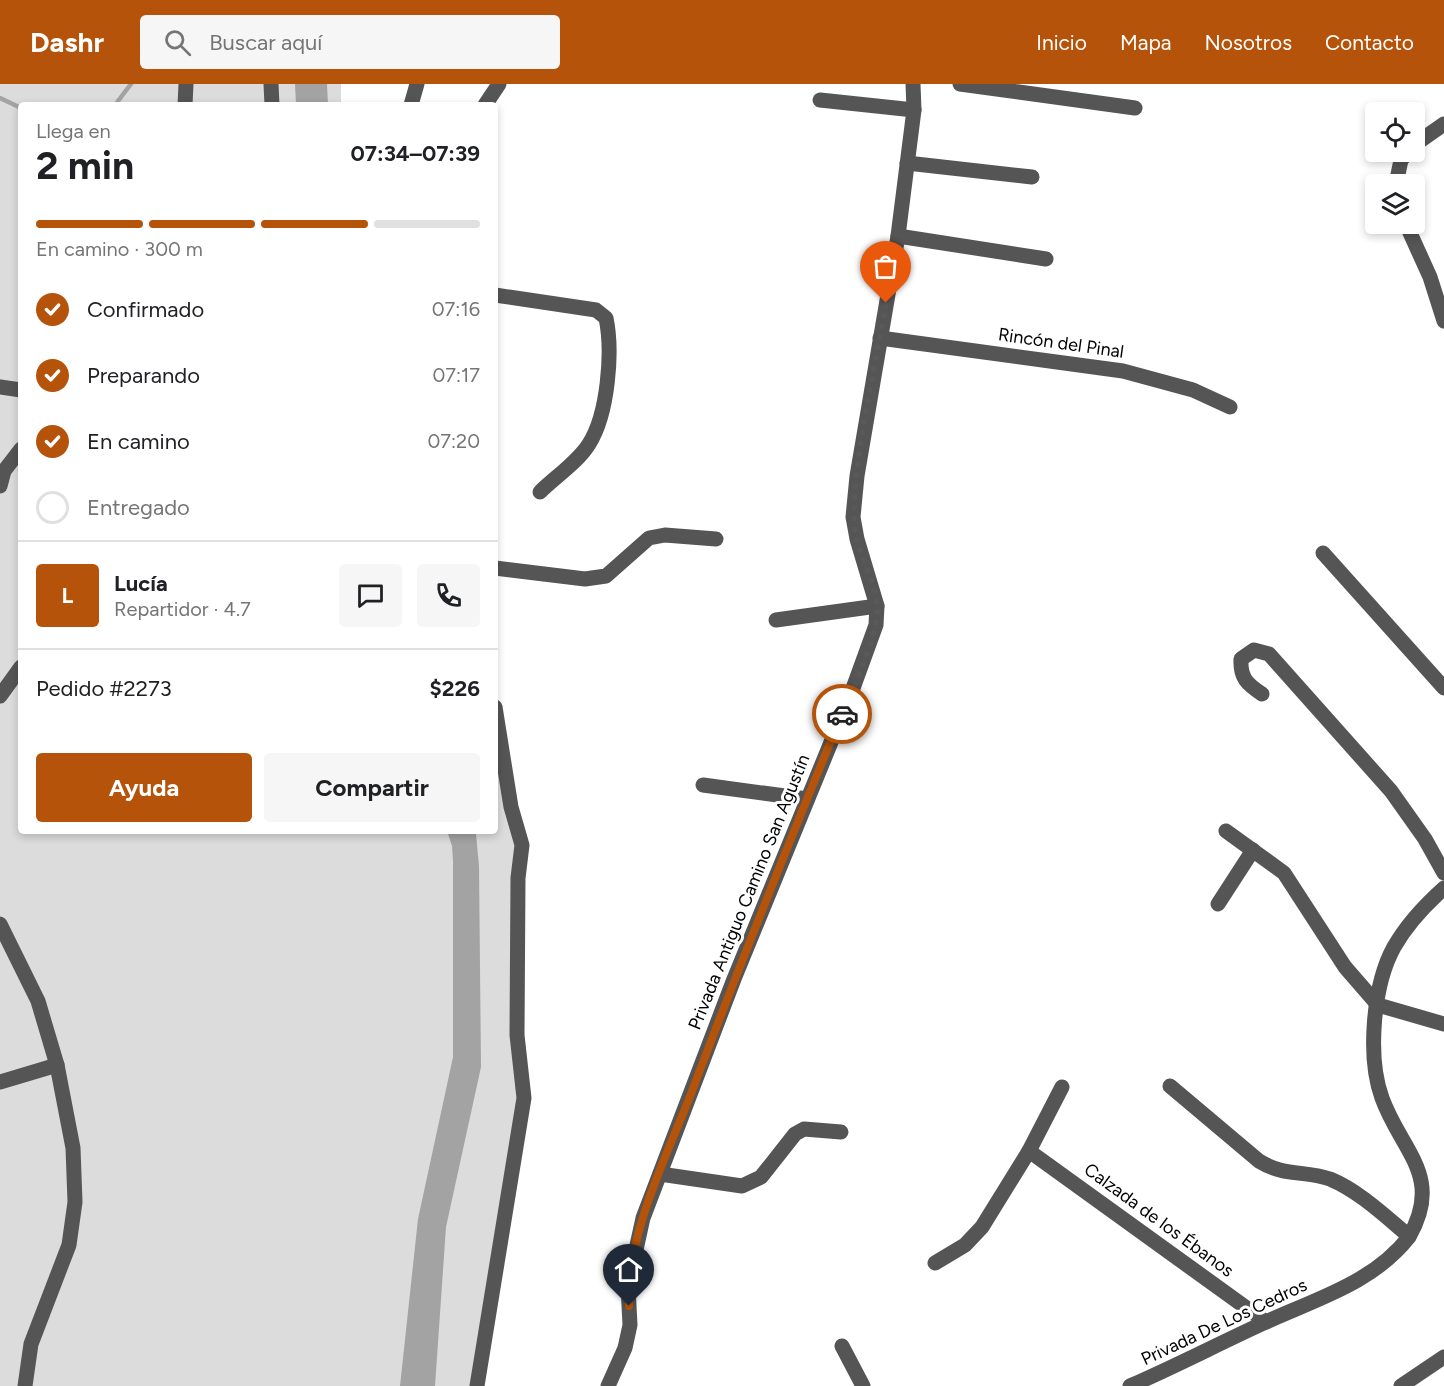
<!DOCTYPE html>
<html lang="es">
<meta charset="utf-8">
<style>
:root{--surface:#fff;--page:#f6f6f6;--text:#202124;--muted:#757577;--line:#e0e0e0;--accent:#b45309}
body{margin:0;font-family:Figtree,sans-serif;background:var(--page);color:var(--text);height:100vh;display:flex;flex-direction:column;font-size:22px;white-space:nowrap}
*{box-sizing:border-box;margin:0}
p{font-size:20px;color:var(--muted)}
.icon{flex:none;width:33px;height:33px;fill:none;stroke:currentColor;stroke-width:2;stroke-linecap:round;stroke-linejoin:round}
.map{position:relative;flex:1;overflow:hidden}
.drawer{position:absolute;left:18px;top:18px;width:480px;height:732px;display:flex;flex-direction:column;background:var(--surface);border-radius:6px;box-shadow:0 3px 9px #0003}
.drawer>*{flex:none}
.fabs{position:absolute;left:1365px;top:18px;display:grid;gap:12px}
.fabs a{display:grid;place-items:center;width:60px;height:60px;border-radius:6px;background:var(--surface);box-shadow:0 3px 9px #0003;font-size:30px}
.pin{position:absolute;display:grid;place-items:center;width:51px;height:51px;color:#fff;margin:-62px -26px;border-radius:50% 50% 50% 0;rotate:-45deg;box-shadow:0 0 6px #0007}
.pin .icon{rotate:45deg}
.courier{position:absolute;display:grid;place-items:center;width:60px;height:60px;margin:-30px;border:4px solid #b45309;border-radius:50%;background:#fff;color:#222;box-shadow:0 2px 8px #0007}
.overview em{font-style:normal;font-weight:700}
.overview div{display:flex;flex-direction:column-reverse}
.overview{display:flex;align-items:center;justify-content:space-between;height:102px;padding:0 18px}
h1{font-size:39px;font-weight:700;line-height:45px}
.bar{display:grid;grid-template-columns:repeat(4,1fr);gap:9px 6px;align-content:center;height:72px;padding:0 18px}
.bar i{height:8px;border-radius:4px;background:var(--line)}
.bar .on{background:var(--accent)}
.bar p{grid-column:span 4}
.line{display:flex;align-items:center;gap:15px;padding:0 18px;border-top:2px solid var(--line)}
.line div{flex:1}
.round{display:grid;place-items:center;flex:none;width:63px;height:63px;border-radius:6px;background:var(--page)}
ol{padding:0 18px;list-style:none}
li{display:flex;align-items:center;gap:18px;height:66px}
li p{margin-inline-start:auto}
li .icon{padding:6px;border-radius:50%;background:var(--accent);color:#fff;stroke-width:4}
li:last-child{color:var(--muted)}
li i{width:33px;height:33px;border:3px solid var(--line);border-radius:50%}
.button{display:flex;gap:12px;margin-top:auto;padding:12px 18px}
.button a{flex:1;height:69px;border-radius:6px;background:var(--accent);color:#fff;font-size:24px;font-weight:700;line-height:69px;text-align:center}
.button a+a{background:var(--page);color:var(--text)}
header{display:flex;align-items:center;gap:36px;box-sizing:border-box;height:84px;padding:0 30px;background:var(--accent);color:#fff}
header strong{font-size:28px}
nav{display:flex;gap:33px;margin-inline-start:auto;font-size:21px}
.search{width:420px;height:54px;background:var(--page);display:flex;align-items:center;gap:15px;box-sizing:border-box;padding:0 21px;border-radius:6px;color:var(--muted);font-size:22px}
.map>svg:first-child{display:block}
.green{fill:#dcdcdc}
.water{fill:#a3a3a3}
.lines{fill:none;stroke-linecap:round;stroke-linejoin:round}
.stream{stroke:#a3a3a3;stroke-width:4.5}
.minor{stroke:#555;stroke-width:15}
.done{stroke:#595959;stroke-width:6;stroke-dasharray:0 10.8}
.route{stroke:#b45309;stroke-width:8}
.labels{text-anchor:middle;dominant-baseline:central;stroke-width:6;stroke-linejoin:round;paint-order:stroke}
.street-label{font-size:18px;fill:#000;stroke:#fff}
</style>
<header>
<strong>Dashr</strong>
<div class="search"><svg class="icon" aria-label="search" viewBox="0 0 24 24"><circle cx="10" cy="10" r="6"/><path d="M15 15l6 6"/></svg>Buscar aquí</div>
<nav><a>Inicio</a><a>Mapa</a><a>Nosotros</a><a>Contacto</a></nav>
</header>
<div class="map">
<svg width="1444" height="1302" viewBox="0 0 1444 1302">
<rect width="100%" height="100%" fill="#fff"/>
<path class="green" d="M0,0H341V21H21V747H495V631L522,761L524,1014L477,1302H0Z"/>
<g class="water">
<path d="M295,0H327L328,21H296Z"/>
<path d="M447,747H475L476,750L479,782L481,983L446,1143L435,1302H400L418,1135L453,973V777L452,762Z"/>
</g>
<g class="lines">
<g class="stream">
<path d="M0,14L21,24"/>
<path d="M115,21L131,0"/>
</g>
<g class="minor">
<path d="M271,0L272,21"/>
<path d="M960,0L1135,24"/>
<path d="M820,16L914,26"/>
<path d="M185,21L186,0"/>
<path d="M411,21L417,0"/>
<path d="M485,21L499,0"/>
<path d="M1414,61L1444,40"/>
<path d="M907,79L1032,93"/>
<path d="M1396,100L1401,76L1408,68"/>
<path d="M1406,140L1430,193L1444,237"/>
<path d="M898,152L1046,175"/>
<path d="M495,211L596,226L606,234C613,268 608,330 589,360C578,378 555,393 540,408"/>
<path d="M880,254L1123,287L1193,306L1230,323"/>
<path d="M0,303L21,306"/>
<path d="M0,402L4,387L21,365"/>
<path d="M1323,469L1444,604"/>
<path d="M495,484L585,495L606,492L649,454L665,451L716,455"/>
<path d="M776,536L877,522"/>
<path d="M1262,610C1247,600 1240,594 1241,575L1254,566L1269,570L1391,707L1425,755L1444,789"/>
<path d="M0,612L21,583"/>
<path d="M703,701L807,715"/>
<path d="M1226,747L1284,789L1345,883L1378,921L1444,940"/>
<path d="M1218,820L1253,766"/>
<path d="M0,840L38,917L57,981L73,1064L75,1118L69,1161L31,1260L25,1302"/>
<path d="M0,998L57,981"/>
<path d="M1170,1002L1259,1077C1285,1093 1304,1086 1330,1095C1359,1107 1385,1132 1409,1152"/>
<path d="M1029,1067L1266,1238"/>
<path d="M660,1090L742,1102L761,1093L795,1050L804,1045L841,1048"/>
<path d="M935,1179L965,1161L982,1143L1029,1067L1062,1003"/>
<path d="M842,1262L863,1302"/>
<path d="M477,1302L524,1014L517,951L518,794L522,761L511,723L495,623"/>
<path d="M608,1302L625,1264L630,1241L628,1202L643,1134L734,895L852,607L876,541L877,522L857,455L853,433L857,392L898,152L914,26L913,0"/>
<path d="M1130,1302C1176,1282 1220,1259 1266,1238C1316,1215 1373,1199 1409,1153C1444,1092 1401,1067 1382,1014C1367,973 1373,901 1394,863C1407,840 1425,821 1444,804"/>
<path d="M1401,1302L1444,1273"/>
</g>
</g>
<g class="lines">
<path class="done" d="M842,630C853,604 879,550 877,523C875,492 853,463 854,431C856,360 874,289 886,219"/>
<path class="route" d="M629,1222C627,1149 665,1076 691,1010C739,882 790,756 842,630"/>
</g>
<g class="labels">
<g class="street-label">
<text transform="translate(1061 259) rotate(8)">Rincón del Pinal</text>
<text transform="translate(749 808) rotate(-68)">Privada Antiguo Camino San Agustín</text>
<text transform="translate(1159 1136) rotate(36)">Calzada de los Ébanos</text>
<text transform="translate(1224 1238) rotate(-25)">Privada De Los Cedros</text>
</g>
</g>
</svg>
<div class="fabs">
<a><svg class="icon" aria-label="locate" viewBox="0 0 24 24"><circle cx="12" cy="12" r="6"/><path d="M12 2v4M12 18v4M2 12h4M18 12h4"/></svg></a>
<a><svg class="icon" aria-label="layers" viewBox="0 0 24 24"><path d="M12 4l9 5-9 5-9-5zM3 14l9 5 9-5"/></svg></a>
</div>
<div class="pin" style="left:886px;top:219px;background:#ea580c"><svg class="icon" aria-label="bag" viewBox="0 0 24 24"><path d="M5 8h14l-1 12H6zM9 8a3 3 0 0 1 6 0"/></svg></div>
<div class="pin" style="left:629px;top:1222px;background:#1f2937"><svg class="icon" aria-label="home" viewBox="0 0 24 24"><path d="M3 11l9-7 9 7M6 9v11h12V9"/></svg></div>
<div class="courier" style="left:842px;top:630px"><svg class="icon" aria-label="car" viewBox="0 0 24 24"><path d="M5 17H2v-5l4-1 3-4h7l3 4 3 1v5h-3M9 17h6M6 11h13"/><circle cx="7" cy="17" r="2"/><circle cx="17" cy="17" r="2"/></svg></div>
<section class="drawer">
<div class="overview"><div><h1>2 min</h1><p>Llega en</p></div><em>07:34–07:39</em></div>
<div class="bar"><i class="on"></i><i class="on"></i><i class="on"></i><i></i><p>En camino · 300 m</p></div>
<ol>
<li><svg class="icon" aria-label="check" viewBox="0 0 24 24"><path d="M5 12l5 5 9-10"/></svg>Confirmado<p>07:16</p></li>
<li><svg class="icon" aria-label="check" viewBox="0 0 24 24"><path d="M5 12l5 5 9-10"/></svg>Preparando<p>07:17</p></li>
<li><svg class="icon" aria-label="check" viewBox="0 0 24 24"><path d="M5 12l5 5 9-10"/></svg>En camino<p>07:20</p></li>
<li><i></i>Entregado</li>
</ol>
<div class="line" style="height:108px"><b class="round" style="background:var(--accent);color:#fff">L</b><div><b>Lucía</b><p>Repartidor · 4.7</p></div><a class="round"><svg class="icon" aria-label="chat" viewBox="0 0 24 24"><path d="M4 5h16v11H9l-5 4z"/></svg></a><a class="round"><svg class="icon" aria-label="phone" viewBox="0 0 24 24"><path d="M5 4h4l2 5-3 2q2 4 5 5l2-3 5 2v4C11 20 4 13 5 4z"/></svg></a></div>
<div class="line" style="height:78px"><div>Pedido #2273</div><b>$226</b></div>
<div class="button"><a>Ayuda</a><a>Compartir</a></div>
</section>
</div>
